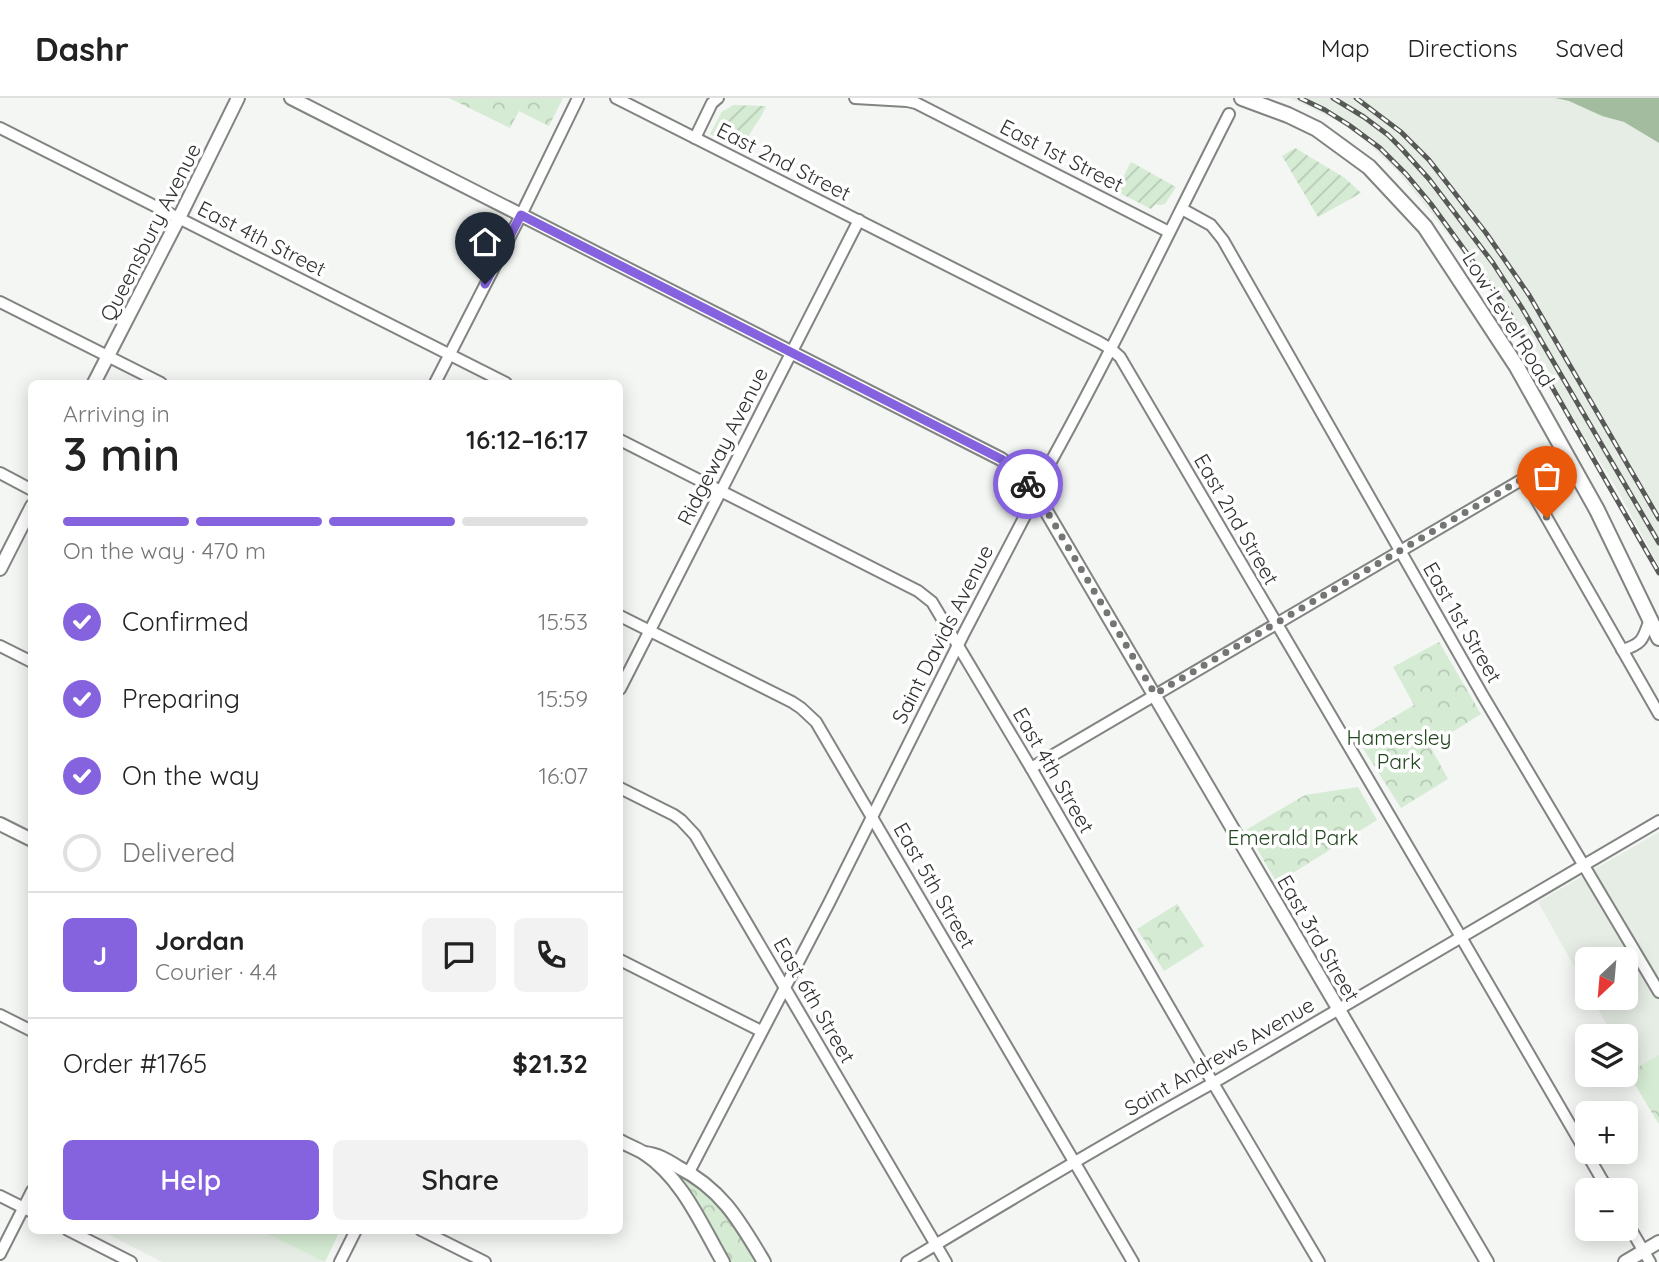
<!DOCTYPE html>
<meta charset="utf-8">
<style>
:root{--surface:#fff;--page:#f2f2f2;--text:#222;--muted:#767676;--line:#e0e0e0;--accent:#8563de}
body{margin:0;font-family:Quicksand,sans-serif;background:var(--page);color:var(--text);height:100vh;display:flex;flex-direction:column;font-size:26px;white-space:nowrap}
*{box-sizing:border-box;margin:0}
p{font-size:23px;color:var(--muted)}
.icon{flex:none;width:38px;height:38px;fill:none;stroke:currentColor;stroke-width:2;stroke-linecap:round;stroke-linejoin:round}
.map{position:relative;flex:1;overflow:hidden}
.details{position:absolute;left:28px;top:282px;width:595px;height:854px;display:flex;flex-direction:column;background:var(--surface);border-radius:10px;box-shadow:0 4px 18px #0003}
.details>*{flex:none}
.needle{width:46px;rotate:206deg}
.controls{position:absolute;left:1575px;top:849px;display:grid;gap:14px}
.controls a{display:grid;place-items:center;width:63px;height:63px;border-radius:10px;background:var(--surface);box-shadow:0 4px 18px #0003;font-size:35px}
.pin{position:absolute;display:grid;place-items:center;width:60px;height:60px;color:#fff;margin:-72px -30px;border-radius:50% 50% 50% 0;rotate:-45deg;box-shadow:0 0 7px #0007}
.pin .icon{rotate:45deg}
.courier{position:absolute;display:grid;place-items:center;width:70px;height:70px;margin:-35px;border:5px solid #8563de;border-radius:50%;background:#fff;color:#222;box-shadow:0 2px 9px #0007}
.head em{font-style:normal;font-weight:600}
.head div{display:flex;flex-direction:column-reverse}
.head{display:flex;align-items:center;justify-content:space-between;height:119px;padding:0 35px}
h1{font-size:46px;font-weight:600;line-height:52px}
.bar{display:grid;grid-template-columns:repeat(4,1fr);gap:10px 7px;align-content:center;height:84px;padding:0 35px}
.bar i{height:9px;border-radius:5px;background:var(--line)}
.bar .current{background:var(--accent)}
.bar p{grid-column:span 4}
.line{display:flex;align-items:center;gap:18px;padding:0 35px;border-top:2px solid var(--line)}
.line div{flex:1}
.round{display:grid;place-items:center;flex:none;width:74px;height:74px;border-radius:10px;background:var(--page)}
ol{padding:0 35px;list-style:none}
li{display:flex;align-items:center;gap:21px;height:77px}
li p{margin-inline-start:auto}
li .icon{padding:7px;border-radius:50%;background:var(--accent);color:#fff;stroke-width:4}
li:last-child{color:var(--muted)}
li i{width:38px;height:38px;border:4px solid var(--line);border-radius:50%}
.button{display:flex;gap:14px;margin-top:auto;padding:14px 35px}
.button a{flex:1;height:80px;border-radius:10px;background:var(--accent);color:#fff;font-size:28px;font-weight:600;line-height:80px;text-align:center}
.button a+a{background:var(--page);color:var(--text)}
header{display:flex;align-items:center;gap:42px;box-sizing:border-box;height:98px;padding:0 35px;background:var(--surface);border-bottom:2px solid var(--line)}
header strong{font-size:33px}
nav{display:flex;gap:38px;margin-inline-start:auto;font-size:24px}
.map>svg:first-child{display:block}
.built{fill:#e5ede4}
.forest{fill:url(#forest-crowns)}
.garden{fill:url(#garden-furrows)}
.pitch{fill:#d5ebd3}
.water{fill:#a3bca0}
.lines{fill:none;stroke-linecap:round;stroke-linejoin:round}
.minor-casing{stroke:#818481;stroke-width:14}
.tertiary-casing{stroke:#818481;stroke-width:16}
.secondary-casing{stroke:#818481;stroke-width:18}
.minor{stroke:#fff;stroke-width:10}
.tertiary{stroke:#fff;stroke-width:12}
.secondary{stroke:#fff;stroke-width:14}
.rail-casing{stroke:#575957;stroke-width:5}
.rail{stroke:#fff;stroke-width:2.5;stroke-dasharray:8;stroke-linecap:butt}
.done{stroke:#747674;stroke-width:7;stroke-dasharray:0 12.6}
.route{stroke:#8563de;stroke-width:9}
.labels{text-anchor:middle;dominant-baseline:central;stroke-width:7;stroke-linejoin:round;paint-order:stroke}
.street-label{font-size:21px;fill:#303130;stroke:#fff}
.park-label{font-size:21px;fill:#22461f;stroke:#fff}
</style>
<header>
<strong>Dashr</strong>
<nav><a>Map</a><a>Directions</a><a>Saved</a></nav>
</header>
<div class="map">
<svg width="1659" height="1164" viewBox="0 0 1659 1164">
<defs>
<pattern id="forest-crowns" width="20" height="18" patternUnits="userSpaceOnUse" patternTransform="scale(1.75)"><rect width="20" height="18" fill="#d5ebd3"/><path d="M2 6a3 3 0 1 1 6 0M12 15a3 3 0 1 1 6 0" fill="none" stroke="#b7cab5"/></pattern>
<pattern id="garden-furrows" width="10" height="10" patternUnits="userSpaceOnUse" patternTransform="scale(1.75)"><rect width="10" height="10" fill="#d5ebd3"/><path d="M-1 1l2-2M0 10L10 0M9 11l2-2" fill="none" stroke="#b7cab5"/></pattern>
</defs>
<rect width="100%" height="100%" fill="#f3f6f3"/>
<g class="built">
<path d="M1290,0H1555L1569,3L1602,18L1624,24L1659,45V468L1617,391L1502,206L1437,122L1397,73L1363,40L1336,22Z"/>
<path d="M1659,734V959L1634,975L1626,960V938H1613L1592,900H1626V861H1587V891L1538,804Z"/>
<path d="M100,1132H339L323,1164H162Z"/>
</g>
<g class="forest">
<path d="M449,0H563L549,28L519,13L510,30Z"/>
<path d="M1439,544L1481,616L1430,648L1448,681L1401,710L1357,641L1414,607L1393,569Z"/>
<path d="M1358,689L1377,722L1277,785L1246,732L1305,697Z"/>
<path d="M1177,806L1204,848L1164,873L1137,831Z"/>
<path d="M1659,957V1025H1658L1628,975Z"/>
<path d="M671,1069L693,1082L726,1113L759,1164H728Z"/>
</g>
<g class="garden">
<path d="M733,7L766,8L762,17L749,37L742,54L710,36L722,14Z"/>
<path d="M1295,50L1345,80L1361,95L1318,119L1282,58Z"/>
<path d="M1131,64L1176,89L1165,106L1160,107L1156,106L1151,111L1116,93Z"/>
</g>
<g class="pitch">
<path d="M1655,976L1659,983V1012L1642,984Z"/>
<path d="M260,1132H340L325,1164Z"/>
</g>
<path class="water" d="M1555,0H1659V45L1624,24L1602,18L1569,3Z"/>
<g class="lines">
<defs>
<g id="minor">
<path d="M616,0L1099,244L1111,251L1120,259L1451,822L1608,1092"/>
<path d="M855,0L907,3L916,5L1169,134"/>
<path d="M0,30L506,285"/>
<path d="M695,40L712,5L718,0"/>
<path d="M1182,111L1211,127L1223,142L1483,598L1659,894"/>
<path d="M0,204L161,285"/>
<path d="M435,285L521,117L578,0"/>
<path d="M620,342L918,493L932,504L1031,670L1213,985L1319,1164"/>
<path d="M0,375L32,392"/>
<path d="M1524,380L1659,616"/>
<path d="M620,518L792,604L801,610L816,624L1133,1164"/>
<path d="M0,548L32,564"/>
<path d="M1622,552C1643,546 1643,541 1650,521"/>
<path d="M620,591L859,122"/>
<path d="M1031,670L1540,371"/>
<path d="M620,690L674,717L681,722L695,737L946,1164"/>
<path d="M620,862L761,933"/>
<path d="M0,917L32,933"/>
<path d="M689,1074L829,805L964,535L1026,416L1034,394C1104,270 1165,142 1229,16"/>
<path d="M0,1098L32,1114"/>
<path d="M1626,1123L1650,1164"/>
<path d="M68,1132L131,1164"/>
<path d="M421,1132L485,1164"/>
<path d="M0,1156L32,1093"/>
<path d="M340,1164L356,1132"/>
<path d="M907,1164C1008,1103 1110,1042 1213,985L1659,723"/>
</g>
<g id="tertiary">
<path d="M291,0L1001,361L1021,377L1042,406L1487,1164"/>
<path d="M94,285L179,120L238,0"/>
<path d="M0,471L32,408"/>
<path d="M0,726L32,742"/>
<path d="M620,1043C627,1047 636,1050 644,1055C682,1080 701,1126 723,1164"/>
<path d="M644,1055C657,1056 667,1062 678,1069C722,1091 740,1124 764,1164"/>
<path d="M1625,1164L1659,1144"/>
</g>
<path id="secondary" d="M1242,0L1288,17L1317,31L1369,69L1425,129L1517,269L1597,412L1659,540"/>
</defs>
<use href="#minor" class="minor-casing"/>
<use href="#tertiary" class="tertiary-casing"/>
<use href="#secondary" class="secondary-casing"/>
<use href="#minor" class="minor"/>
<use href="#tertiary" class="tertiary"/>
<use href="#secondary" class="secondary"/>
<defs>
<g id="rail">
<path d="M1300,0L1325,12L1349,27L1380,50L1406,76L1431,106L1506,209L1659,475"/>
<path d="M1333,0L1364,19L1388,37L1401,50L1429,81L1493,165L1522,210L1659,445"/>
<path d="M1356,0L1401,34L1429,62L1486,135L1529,197L1659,421"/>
</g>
</defs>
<use href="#rail" class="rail-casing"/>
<use href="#rail" class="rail"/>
</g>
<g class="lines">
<path class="done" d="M1028,386L1042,405L1155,596L1524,380L1547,420"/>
<path class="route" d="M485,186L521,117L1001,361L1011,368L1028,386"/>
</g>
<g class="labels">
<g class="street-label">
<text transform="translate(1062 57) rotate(27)">East 1st Street</text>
<text transform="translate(784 63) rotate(27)">East 2nd Street</text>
<text transform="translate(150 134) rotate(-63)">Queensbury Avenue</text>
<text transform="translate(262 140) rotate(27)">East 4th Street</text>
<text transform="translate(1509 221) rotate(58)">Low Level Road</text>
<text transform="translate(722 348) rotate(-63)">Ridgeway Avenue</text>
<text transform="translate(1237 421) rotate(60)">East 2nd Street</text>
<text transform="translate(1463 524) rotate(60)">East 1st Street</text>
<text transform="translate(942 536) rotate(-63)">Saint Davids Avenue</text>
<text transform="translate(1054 672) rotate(60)">East 4th Street</text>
<text transform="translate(935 787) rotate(60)">East 5th Street</text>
<text transform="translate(1319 840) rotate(60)">East 3rd Street</text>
<text transform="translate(815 902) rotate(60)">East 6th Street</text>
<text transform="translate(1219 958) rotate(-30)">Saint Andrews Avenue</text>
</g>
<g class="park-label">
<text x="1399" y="639">Hamersley<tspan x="1399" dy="24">Park</tspan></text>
<text x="1293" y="739">Emerald Park</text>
</g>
</g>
</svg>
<div class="controls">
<a><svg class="needle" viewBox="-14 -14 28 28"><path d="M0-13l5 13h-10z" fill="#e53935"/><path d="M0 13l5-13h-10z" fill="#767676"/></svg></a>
<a><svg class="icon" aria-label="layers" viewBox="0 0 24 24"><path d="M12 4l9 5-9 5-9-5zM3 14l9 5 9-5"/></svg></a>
<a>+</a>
<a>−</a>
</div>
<div class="pin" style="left:1547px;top:420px;background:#ea580c"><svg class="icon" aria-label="bag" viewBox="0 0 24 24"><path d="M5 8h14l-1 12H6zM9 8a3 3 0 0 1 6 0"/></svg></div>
<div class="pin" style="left:485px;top:186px;background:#1f2937"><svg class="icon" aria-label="home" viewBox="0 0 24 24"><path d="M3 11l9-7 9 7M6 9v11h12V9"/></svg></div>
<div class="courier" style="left:1028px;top:386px"><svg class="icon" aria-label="bike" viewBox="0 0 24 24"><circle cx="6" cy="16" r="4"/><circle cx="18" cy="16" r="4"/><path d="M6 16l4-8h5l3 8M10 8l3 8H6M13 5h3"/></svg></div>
<section class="details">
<div class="head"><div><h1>3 min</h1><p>Arriving in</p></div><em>16:12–16:17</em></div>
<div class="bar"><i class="current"></i><i class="current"></i><i class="current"></i><i></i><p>On the way · 470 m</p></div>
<ol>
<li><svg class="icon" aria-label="check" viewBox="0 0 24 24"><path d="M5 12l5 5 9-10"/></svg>Confirmed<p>15:53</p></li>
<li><svg class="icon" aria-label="check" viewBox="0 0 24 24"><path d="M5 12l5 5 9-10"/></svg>Preparing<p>15:59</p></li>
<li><svg class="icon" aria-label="check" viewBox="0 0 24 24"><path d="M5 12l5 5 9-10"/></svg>On the way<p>16:07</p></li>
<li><i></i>Delivered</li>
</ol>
<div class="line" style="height:126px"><b class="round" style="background:var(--accent);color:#fff">J</b><div><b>Jordan</b><p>Courier · 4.4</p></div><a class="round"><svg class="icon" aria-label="chat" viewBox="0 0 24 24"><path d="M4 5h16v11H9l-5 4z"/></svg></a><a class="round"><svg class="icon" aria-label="phone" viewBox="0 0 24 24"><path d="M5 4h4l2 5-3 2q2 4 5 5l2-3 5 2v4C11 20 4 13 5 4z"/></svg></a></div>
<div class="line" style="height:91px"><div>Order #1765</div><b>$21.32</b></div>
<div class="button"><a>Help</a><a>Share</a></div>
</section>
</div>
